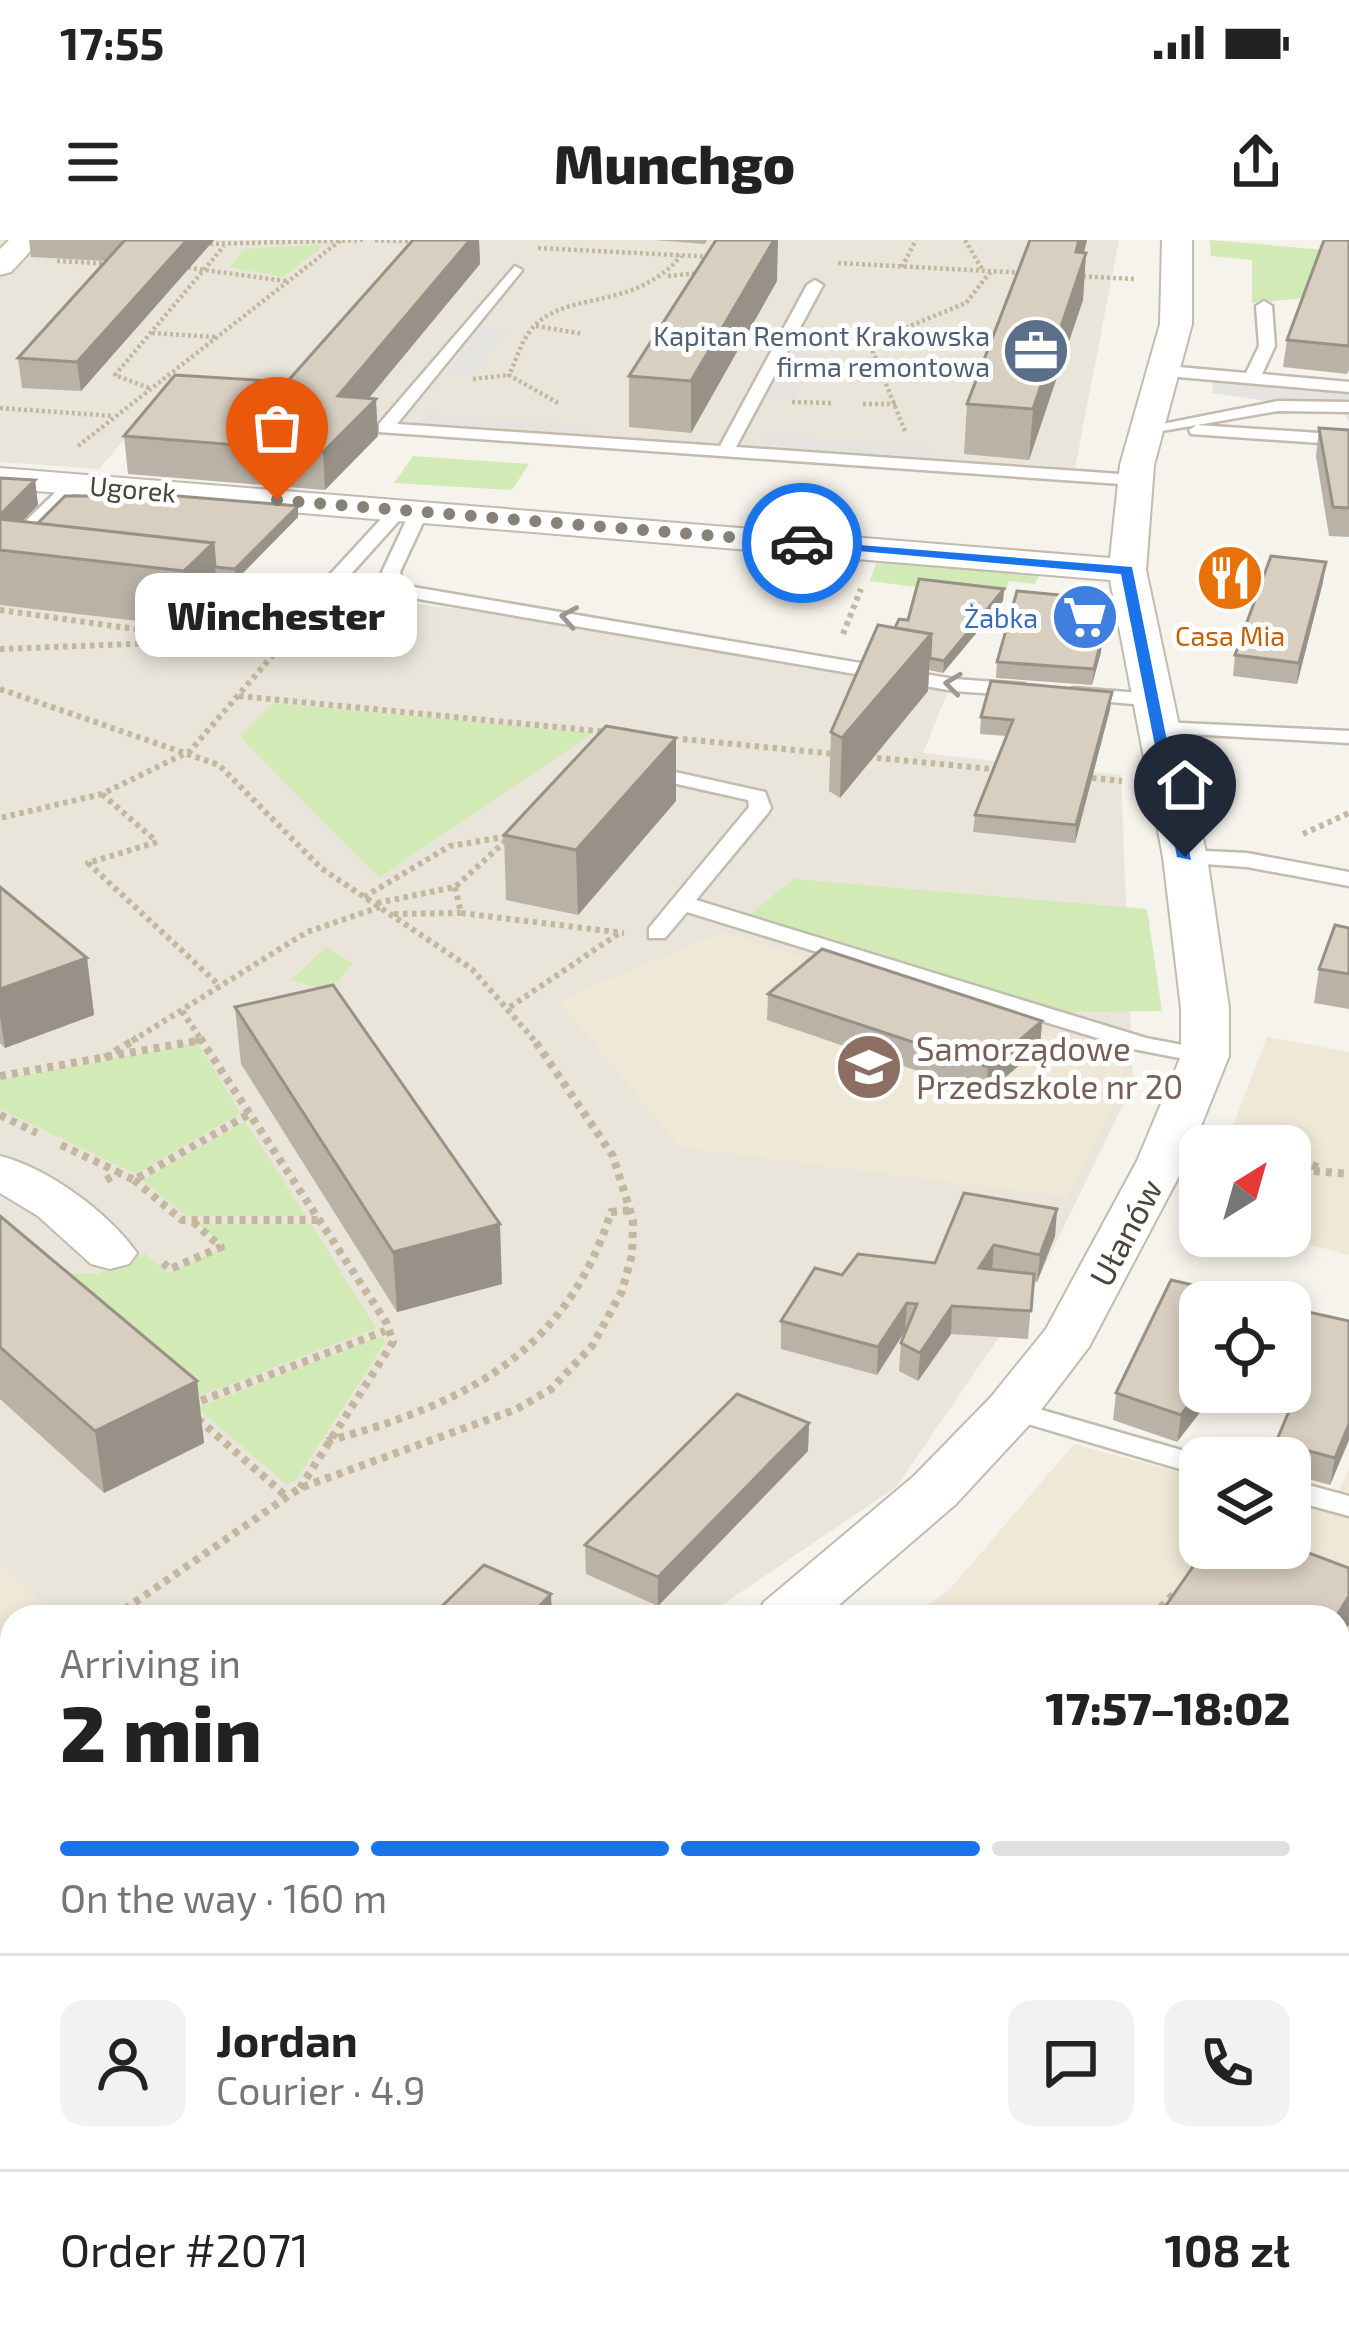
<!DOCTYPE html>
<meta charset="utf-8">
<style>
:root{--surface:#fff;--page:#f2f2f2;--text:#222;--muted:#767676;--line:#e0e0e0;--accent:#1a73e8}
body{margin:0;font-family:"Exo 2",sans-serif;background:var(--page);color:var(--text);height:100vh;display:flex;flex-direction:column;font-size:45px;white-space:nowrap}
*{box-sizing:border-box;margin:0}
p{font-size:39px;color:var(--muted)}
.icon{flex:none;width:66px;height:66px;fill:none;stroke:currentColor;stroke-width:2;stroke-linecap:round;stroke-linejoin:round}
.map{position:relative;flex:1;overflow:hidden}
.side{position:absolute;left:0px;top:1365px;width:1350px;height:747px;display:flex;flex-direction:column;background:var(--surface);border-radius:36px 36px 0 0;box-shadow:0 6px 18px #0003}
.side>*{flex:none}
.needle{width:78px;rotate:37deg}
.tools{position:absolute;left:1179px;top:885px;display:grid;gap:24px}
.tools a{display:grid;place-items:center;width:132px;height:132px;border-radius:24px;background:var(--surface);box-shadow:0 6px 18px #0003;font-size:60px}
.pin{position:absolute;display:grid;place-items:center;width:102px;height:102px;color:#fff;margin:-123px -51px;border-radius:50% 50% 50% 0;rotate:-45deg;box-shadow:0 0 12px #0007}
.pin .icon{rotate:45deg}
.courier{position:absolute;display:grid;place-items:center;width:120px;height:120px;margin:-60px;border:9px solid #1a73e8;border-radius:50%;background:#fff;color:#222;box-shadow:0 3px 15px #0007}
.bubble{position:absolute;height:84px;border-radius:24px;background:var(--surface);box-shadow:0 6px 18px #0003;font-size:39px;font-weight:800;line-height:84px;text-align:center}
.summary em{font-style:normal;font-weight:800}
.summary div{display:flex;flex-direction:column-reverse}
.summary{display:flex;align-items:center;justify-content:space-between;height:204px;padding:0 60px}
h1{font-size:78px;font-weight:800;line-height:90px}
.bar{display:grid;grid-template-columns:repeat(4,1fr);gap:18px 12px;align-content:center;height:144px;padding:0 60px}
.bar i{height:15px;border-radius:9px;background:var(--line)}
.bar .on{background:var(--accent)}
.bar p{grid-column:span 4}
.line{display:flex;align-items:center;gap:30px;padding:0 60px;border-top:3px solid var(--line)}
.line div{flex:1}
.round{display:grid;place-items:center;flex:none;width:126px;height:126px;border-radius:24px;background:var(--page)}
.status{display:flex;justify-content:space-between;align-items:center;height:84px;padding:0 60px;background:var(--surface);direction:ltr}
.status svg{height:33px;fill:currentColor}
header{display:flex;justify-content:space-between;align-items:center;height:156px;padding:0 60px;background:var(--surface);font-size:54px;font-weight:800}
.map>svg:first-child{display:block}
.residential{fill:#eae5da}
.education{fill:#efe8d6}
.green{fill:#d2eab5}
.parking{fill:#e5e3e0}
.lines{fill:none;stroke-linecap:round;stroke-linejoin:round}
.service-casing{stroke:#c2bbae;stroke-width:5}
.minor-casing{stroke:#c2bbae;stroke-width:4}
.path-far3{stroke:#c4b79f;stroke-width:4.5;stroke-dasharray:3 3;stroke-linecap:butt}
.path-far2{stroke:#c4b79f;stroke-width:6;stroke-dasharray:4.5 4.5;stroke-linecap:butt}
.path-far1{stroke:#c4b79f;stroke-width:8;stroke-dasharray:6 6;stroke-linecap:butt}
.path{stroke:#c4b79f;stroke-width:9;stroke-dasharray:8 8;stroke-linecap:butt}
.service{fill:#fff;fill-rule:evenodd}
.minor{fill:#fff;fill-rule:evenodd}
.wall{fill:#bab2a6}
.shaded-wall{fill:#979187}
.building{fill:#d8cfc1;stroke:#979187;stroke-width:3}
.oneway{stroke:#9c9892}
.route{fill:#1a73e8}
.done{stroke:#878178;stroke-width:12;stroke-dasharray:0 21.6}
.labels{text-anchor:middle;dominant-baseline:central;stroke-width:10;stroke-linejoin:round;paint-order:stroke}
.far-service-label{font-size:27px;fill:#4e5e75;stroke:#fff;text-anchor:end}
.far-street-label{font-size:27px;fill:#4b4439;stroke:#fff}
.far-shop-label{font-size:27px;fill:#366cbe;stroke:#fff;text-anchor:end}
.far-food-label{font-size:27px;fill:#c56008;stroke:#fff}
.education-label{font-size:33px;fill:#785e54;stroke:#fff;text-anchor:start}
.street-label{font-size:33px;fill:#4b4439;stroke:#fff}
</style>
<div class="status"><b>17:55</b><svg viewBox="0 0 49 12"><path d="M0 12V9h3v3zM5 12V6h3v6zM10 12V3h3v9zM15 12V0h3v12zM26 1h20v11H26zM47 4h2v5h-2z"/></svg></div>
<header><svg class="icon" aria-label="menu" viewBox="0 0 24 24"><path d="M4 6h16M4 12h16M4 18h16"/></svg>Munchgo<svg class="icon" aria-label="share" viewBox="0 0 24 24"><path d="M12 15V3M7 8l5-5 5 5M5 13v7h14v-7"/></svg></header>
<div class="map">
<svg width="1349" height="2111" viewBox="0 0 1349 2111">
<rect width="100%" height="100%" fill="#f6f3ec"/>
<g class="residential">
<path d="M0,0H1119L1075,228L153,165L99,229L0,222Z"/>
<path d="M0,312L547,380L948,451L923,513L1121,535L1133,844L1037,1042L896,1247L704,1377H12V1825L0,1816Z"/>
</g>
<g class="education">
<path d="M723,692L1117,817L1128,838L1067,957L680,907L559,760Z"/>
<path d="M1267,797L1349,812V1015L1277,996H1290V906H1225Z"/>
<path d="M1074,1204L1200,1238V1308H1290V1239L1339,1251L1349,1229V2111H242L226,2100H1338V1377H912L951,1348Z"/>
<path d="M0,1325L48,1368L34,1377H12V1391L0,1399Z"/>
</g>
<g class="green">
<path d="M1210,0L1349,12L1304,58L1252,63V20L1211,16Z"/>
<path d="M324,5L283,37L230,27L244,9Z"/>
<path d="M413,216L529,224L512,250L394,243Z"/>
<path d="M876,323L1039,335L1035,344L1009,341L1001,358L870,341Z"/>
<path d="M274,463L593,493L379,638L240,497Z"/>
<path d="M793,639L1147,669L1162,771L1070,772L741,682Z"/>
<path d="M326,707L353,724L329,751L291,740Z"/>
<path d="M198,803L240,873L136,934L0,869V840Z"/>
<path d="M245,882L306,976H187L142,940Z"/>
<path d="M199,984H311L376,1088L190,1160L52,1042L73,1033L97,1034L144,1013L168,1033L226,1007Z"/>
<path d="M381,1096L386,1101L296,1240L287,1245L197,1168Z"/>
<path d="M12,2075V2100H226L242,2111H0Z"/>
<path d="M932,2100H1187L1207,2111H924Z"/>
</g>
<g class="parking">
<path d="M482,88L507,90L470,137L444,135Z"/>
<path d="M798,95L821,97L794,159L770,158Z"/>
<path d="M1213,140L1349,153V183L1344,172L1212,153Z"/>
<path d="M426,174L588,185L584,193L421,182Z"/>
<path d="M762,195L928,207L942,218L759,204Z"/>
</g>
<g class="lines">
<defs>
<g id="service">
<path d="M515,26L522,30L520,33L397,184L720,206L807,45L815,40L823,45L736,207L1135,235L1144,240L1135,245L379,192V184Z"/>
<path d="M1264,61L1272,66L1275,106L1262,134L1349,142V152L1167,136L1159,131L1167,126L1246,133L1259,106L1256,66Z"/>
<path d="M1278,161L1349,162V172L1278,171L1197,185L1349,195V205L1191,194L1189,190L1197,185L1150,193L1142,188Z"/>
<path d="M68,240L83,244L0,322V306Z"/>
<path d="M399,265L408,270L405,274L324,364L183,350L174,344L183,338L312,354L393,266Z"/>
<path d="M419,267L428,272L400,332L403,341L413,347L954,439L1024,444L1034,450L1024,456L954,451L401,356L387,348L382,332L410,272Z"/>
<path d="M1074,448L1154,454L1164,460L1154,466L1067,458V450Z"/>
<path d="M1160,482L1349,491V503L1153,492L1150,488Z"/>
<path d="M666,530L765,552L771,568L768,573L696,660L1146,798L1214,811L1217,816L1205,823L1133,809L687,672L665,698H649V688L749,567L748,560L659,540V532Z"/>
<path d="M1185,610L1247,613L1349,632V646L1247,627L1177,622L1174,617Z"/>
<path d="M1011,1161L1021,1164L1209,1218H1200V1234L1190,1232L1001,1176L997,1170L1001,1164Z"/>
<path d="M1290,1240L1349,1256V1276L1290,1260Z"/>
</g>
<g id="minor">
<path d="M9,0H41L11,32L0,35V9Z"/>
<path d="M1162,0H1192V84L1154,225L1146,330L1207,617L1229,768V816L1187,921L1089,1107L1031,1183L956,1264L825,1377H755L764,1362L914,1236L991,1157L1046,1089L1137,921L1181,816V768L1163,617L1110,340L0,248V228L1110,318L1120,225L1160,84Z"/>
<path d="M0,916C48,928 108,972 137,1013L129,1024L110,1029L91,1024L38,976L0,953Z"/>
<path d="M12,1900V1970L0,1974V1904Z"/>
</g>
</defs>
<use href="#service" class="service-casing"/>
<use href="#minor" class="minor-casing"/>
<g class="path-far3">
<path d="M375,0L421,2"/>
<path d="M965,0L982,29"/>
<path d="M204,4L364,0"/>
<path d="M538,8L715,17"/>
<path d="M57,21L113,24"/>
<path d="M838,23L1026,33"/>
<path d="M182,27L286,41"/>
<path d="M902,27L916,0"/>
<path d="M668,36L700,33"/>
<path d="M1077,36L1134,39"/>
<path d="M536,86L583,94"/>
<path d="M152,93L215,97"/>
<path d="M829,95L886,101"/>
<path d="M473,139L509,135"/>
<path d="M149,148L115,135L224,6"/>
<path d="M792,162L832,163"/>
<path d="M558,163L509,135C516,121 520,104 530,91C563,48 631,74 681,16"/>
<path d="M863,164H898"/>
<path d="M0,168L113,176"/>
<path d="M905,191L873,112L900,90L966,63L991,31"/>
<path d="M78,206L341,0"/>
<path d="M860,352L862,347"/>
</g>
<g class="path-far2">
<path d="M0,370L192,397"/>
<path d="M843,394L861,349"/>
<path d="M0,409L211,401L279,408L190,511L102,554L0,578"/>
<path d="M0,449L219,525L321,628L472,729L535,801"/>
<path d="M239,456L608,492"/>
<path d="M683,499L835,514"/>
<path d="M868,517L1002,530"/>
<path d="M1083,537L1122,541"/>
<path d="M102,554L156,601"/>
<path d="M1303,594L1349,573"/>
<path d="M157,602L88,623L220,746"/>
<path d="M455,647L461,673L624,693"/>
<path d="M364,657L450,606L510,596"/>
<path d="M377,663L455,647L509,598"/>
<path d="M394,674L461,673"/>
<path d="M510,767L618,694"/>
<path d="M182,771L202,801"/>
<path d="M132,801L307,692L380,667"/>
<path d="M195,801L201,800"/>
</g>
<g class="path-far1">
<path d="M200,798L386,1082L393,1102L300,1248"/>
<path d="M105,818L137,798"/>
<path d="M0,836L201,800"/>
<path d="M0,875L37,893"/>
<path d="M1225,897L1264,906"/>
<path d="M61,905L118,932"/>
<path d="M1290,916L1322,929"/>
<path d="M1290,929L1349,934"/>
<path d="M106,940L119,933L134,940L251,873"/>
<path d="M134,940L182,980H319"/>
<path d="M163,1023L170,1029L221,1007L191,980"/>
<path d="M190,1165L385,1091"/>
<path d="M198,1179L287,1257"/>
<path d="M327,1201C463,1165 566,1114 611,972L634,970"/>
<path d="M115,1376L300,1248L517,1169L551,1149L592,1106L622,1051L632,1015L633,980L613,916L533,798"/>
<path d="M1152,1376L1174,1354L1181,1355"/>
</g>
<g class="path">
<path d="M114,1377L120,1373"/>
<path d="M1151,1377L1155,1373"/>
<path d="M0,1456L12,1448"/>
<path d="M1338,1687L1349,1692"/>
<path d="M1338,1998L1349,2006"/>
<path d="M162,2100L175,2111"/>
</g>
<use href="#service" class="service"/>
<use href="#minor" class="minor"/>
</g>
<g class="wall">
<path d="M29,0H214L81,151L22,148L18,118L106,21L31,17Z"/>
<path d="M413,0H479L480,24L368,159L378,196L325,250L128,234L124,196L287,142Z"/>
<path d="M654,0H707L705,4Z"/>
<path d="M1030,0H1087L1084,13H1086L1083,60L1029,220L964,214L967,164Z"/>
<path d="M1349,0V130L1347,134L1283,127L1287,100Z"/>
<path d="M777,41L691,193L629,187V136Z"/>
<path d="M1319,188L1349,190V297L1329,296L1316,216Z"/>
<path d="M0,238L35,240L38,265L22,282L37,284L298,277L236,340L216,338L218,359L190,387L0,365Z"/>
<path d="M1323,342L1297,444L1233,436L1235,415Z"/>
<path d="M1004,349L1003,361L943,433L929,430L928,451L840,558L829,551L831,492L895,388Z"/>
<path d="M1093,358L1092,373L1086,395L1102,397L1101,412L1092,445L996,438L997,422Z"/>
<path d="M1112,452L1110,469L1075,603L973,592L975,575L1006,496L980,494L981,477Z"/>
<path d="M676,561L578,675L506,660L504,595Z"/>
<path d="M0,647L87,718L94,775L5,808L0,803Z"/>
<path d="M1349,688V769L1314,763L1319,729Z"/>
<path d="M768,754L1042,781L1040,807L986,854L767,780Z"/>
<path d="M235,767L502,1044L397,1072L241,824Z"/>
<path d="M1057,969L1055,996L1037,1042L1033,1041L1028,1099L951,1094L918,1141L899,1131L901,1103L905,1091L877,1135L781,1109V1081L842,1035L935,1023Z"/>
<path d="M0,976L197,1141L204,1203L104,1253L0,1159Z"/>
<path d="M1200,1062L1177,1202L1113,1180L1116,1153Z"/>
<path d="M1290,1068L1349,1081V1200L1330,1245L1290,1234V1218H1274L1276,1202L1296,1156L1279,1152H1290Z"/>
<path d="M809,1183L808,1211L658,1366L586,1334L585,1305Z"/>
<path d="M1338,1404L1349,1408V1500L1338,1496Z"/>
<path d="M1338,1734L1349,1742V1904L1338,1896Z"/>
</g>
<g class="shaded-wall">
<path d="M187,0H214L81,151L77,122Z"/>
<path d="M470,0H479L480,24L340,193L338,156Z"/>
<path d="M774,0H778L777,41L691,193V141Z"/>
<path d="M1079,0H1087L1076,44L1086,13L1083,60L1029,220L1033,169Z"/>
<path d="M376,159L378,196L325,250L323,212Z"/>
<path d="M35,240L38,265L0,304V275Z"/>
<path d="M298,266V277L236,340L235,329Z"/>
<path d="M213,303L218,359L190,387L184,331Z"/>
<path d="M1326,322L1323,342L1297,444L1299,423Z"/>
<path d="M1004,349L1003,361L943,433L944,421Z"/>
<path d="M1093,358L1092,373L1082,410L1083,395Z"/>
<path d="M931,394L928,451L840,558L842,498Z"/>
<path d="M1102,397L1101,412L1092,445L1094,429Z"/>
<path d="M1112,452L1110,469L1075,603L1076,585Z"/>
<path d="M676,498V561L578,675L576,610Z"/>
<path d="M87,718L94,775L5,808L0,776V749Z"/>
<path d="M1042,781L1040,807L986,854L988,827Z"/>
<path d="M1057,969L1055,996L1037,1042L1040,1015Z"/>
<path d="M500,984L502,1044L397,1072L393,1012Z"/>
<path d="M994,1005L992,1032L979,1028Z"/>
<path d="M907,1063L905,1091L877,1135L878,1107Z"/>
<path d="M952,1066L951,1094L918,1141L920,1113Z"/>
<path d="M197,1141L204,1203L104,1253L95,1191Z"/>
<path d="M1200,1150V1152H1216L1177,1202L1181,1175Z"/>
<path d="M809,1183L808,1211L658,1366V1337Z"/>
<path d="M1349,1184V1200L1330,1245L1335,1218Z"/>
<path d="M551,1354L552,1377H529Z"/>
<path d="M1349,1356V1385L1338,1403V1377H1336Z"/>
</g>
<g class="building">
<path d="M125,0H187L77,122L18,118Z"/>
<path d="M413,0H470L338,156L376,159L323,212L124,196L175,135L287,142Z"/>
<path d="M716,0H774L691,141L629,136Z"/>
<path d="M1030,0H1079L1076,12L1086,13L1033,169L967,164Z"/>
<path d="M1324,0H1349V106L1287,100Z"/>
<path d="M1319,188L1349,190V268L1333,267Z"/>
<path d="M0,238L35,240L0,275Z"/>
<path d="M105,250L298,266L235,329L215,327L213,303L37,284L65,256H100Z"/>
<path d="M0,279L213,303L184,331L0,310Z"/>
<path d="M1271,316L1326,322L1299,423L1235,415Z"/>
<path d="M919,339L1004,349L944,421L930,418L931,394L895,388L899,379L908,380Z"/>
<path d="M1017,351L1093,358L1083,395L1102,397L1094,429L997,422Z"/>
<path d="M878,385L931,394L842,498L831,492Z"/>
<path d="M991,441L1112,452L1076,585L975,575L1013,480L981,477Z"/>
<path d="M606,486L676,498L576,610L504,595Z"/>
<path d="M0,647L87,718L0,749Z"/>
<path d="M1335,685L1349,688V734L1319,729Z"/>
<path d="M822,709L1042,781L988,827L768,754Z"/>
<path d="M333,745L500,984L393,1012L235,767Z"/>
<path d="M964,953L1057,969L1040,1015L994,1005L979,1028L1034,1034L1031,1071L952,1066L920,1113L901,1103L917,1064L907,1063L878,1107L781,1081L815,1028L842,1035L858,1014L935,1023Z"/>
<path d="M0,976L197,1141L95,1191L0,1107Z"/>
<path d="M1171,1040L1266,1062H1200V1150L1181,1175L1116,1153Z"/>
<path d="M1290,1068L1349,1081V1184L1335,1218L1276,1202L1306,1131L1290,1127Z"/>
<path d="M737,1154L809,1183L658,1337L585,1305Z"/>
<path d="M1290,1306L1349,1328V1356L1336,1377H1158L1206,1308H1290Z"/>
<path d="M484,1325L551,1354L529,1377H431Z"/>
<path d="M1338,1404L1349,1408V1456L1338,1452Z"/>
<path d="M1338,1734L1349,1742V1855L1338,1848Z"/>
</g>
<defs><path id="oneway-chevron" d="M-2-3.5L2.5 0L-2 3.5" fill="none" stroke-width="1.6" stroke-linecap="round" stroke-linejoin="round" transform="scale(3)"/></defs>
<g class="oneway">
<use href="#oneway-chevron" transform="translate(569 377) rotate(-170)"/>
<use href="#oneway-chevron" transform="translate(953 444) rotate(-173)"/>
</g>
<path class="route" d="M797,300L1132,327L1191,620L1177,617L1121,334L802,306Z"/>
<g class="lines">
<path class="done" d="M277,260L802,303"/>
</g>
<defs>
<symbol id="office-disc" viewBox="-11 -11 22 22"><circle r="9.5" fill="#5c6f8a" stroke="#fff"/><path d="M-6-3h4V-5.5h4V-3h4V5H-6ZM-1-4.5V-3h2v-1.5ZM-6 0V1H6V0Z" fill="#fff"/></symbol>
<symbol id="restaurant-disc" viewBox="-11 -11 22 22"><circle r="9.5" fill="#e8710a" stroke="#fff"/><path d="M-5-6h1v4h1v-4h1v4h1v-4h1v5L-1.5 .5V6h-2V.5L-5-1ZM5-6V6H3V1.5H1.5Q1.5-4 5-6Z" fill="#fff"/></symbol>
<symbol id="supermarket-disc" viewBox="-11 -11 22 22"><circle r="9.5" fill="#3f7fe0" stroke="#fff"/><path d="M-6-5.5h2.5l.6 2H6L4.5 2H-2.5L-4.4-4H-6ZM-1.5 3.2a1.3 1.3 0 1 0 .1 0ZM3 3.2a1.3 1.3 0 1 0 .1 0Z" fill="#fff"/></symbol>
<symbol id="school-disc" viewBox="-11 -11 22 22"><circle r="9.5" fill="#8d6e63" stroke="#fff"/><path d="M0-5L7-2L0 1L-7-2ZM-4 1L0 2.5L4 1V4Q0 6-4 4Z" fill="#fff"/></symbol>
</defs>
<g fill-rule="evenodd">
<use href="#office-disc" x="998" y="73" width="76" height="76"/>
<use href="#restaurant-disc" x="1192" y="300" width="76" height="76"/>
<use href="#supermarket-disc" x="1047" y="339" width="76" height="76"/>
<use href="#school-disc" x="831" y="789" width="76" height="76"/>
</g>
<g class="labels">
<g class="far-service-label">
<text x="990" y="95">Kapitan Remont Krakowska<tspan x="990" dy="31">firma remontowa</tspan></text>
</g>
<g class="far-street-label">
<text transform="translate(133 248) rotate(5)">Ugorek</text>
</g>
<g class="far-shop-label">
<text x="1038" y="377">Żabka</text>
</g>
<g class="far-food-label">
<text x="1230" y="395">Casa Mia</text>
</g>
<g class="education-label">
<text x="916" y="808">Samorządowe<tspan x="916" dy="38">Przedszkole nr 20</tspan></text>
</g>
<g class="street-label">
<text transform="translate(1125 992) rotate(-62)">Ułanów</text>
</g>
</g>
</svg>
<div class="tools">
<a><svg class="needle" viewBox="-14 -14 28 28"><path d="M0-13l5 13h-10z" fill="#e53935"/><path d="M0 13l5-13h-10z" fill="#767676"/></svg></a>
<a><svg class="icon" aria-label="locate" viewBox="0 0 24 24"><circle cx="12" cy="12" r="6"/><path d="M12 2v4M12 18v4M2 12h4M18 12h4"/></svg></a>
<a><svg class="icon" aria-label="layers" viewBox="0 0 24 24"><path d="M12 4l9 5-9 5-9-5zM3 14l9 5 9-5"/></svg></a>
</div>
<div class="pin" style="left:277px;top:260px;background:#ea580c"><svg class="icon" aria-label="bag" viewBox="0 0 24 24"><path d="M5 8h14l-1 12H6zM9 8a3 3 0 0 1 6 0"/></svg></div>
<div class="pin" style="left:1185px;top:617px;background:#1f2937"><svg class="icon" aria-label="home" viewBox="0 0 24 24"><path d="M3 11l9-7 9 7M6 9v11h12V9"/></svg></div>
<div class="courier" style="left:802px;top:303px"><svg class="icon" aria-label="car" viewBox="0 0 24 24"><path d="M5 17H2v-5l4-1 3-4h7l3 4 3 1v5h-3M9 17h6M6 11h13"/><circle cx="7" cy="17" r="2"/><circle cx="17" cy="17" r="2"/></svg></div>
<div class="bubble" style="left:135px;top:333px;width:282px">Winchester</div>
<section class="side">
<div class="summary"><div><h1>2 min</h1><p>Arriving in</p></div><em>17:57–18:02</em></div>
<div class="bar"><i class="on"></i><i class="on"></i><i class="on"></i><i></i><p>On the way · 160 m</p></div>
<div class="line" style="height:216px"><a class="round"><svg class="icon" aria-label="person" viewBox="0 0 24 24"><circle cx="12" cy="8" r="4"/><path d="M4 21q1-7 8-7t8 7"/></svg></a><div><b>Jordan</b><p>Courier · 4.9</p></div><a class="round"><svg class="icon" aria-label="chat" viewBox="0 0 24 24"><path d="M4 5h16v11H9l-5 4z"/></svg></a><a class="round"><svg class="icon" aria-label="phone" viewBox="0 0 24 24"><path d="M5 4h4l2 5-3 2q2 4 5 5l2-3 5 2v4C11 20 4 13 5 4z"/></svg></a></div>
<div class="line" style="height:156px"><div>Order #2071</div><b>108 zł</b></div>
</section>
</div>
